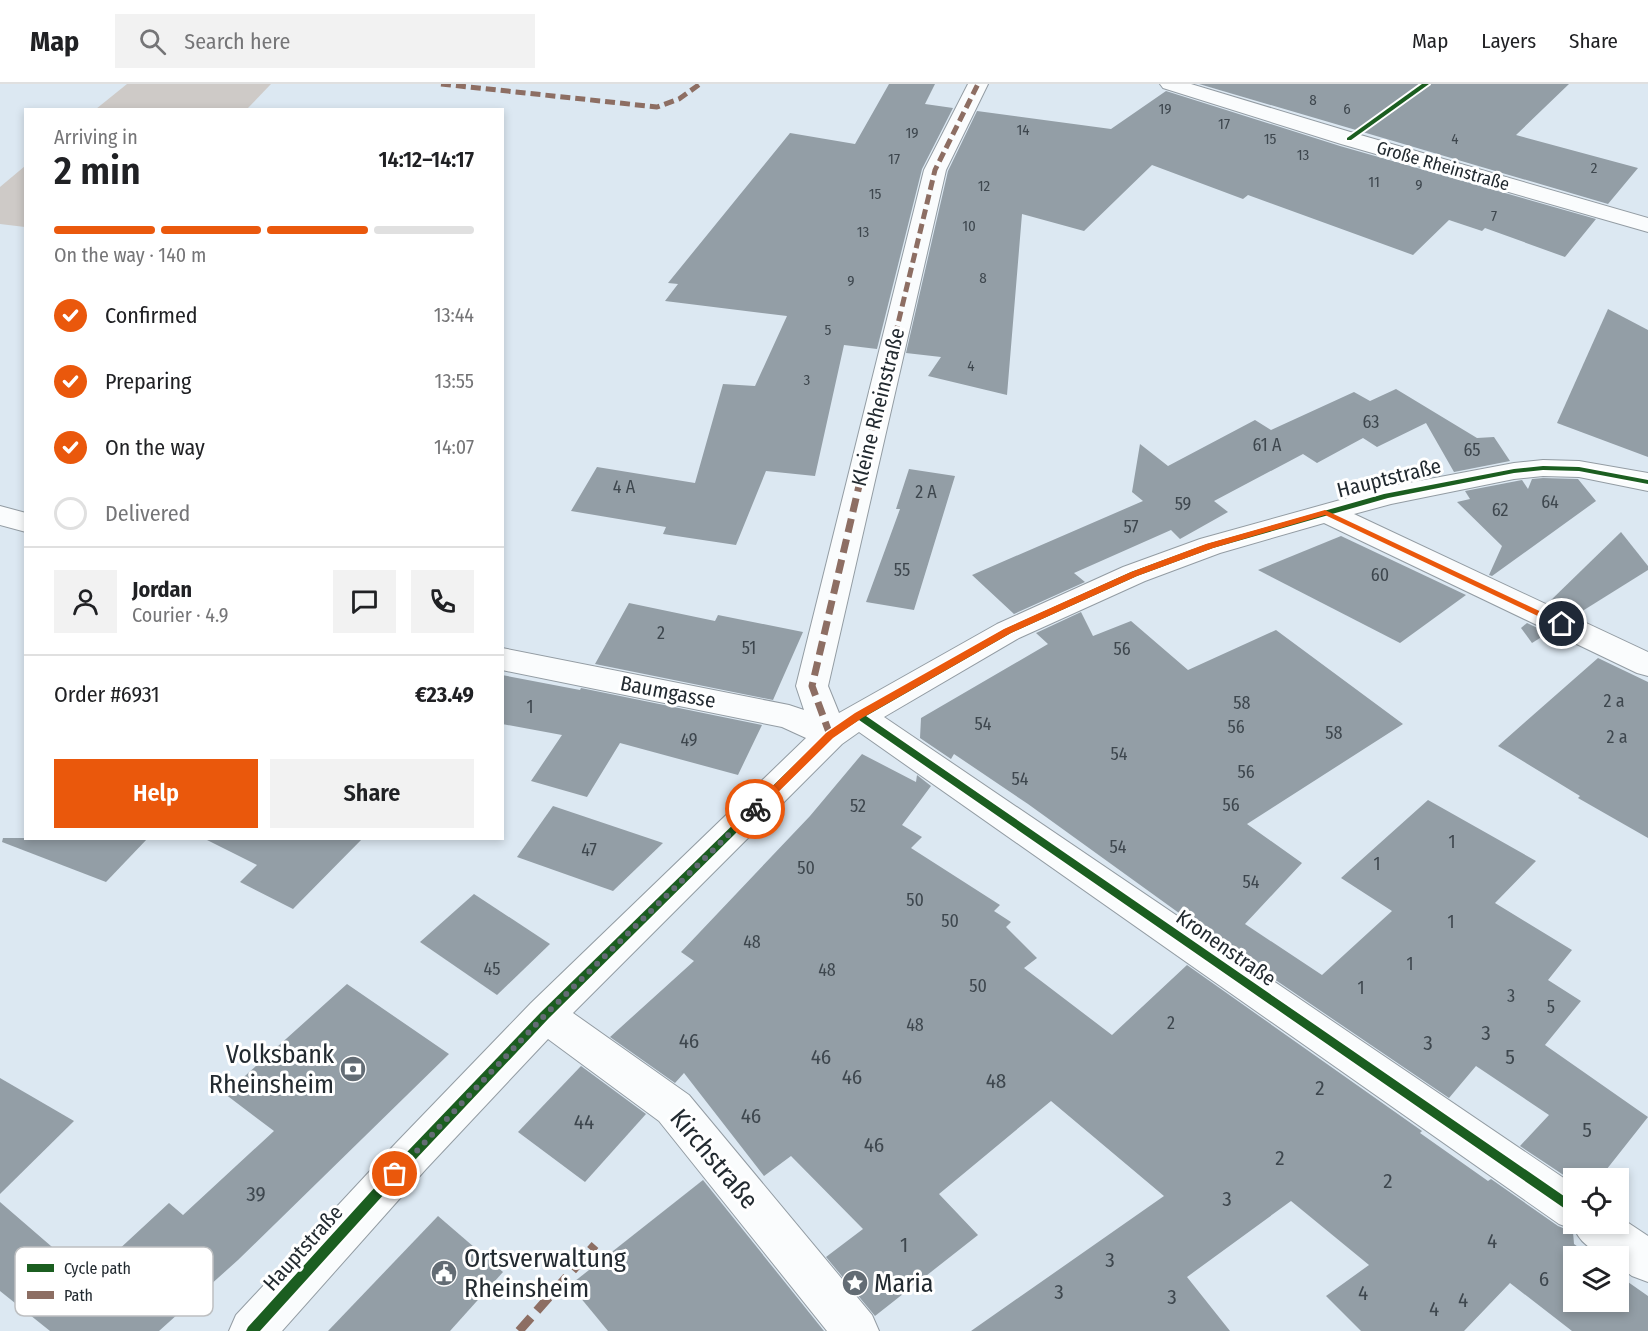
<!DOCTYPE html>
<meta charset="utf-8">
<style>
:root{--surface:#fff;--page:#f2f2f2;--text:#202124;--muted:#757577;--line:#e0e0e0;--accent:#ea580c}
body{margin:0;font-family:"Fira Sans Condensed",sans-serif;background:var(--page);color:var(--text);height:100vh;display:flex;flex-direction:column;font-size:22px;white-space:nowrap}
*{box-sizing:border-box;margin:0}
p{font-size:20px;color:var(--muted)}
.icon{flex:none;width:33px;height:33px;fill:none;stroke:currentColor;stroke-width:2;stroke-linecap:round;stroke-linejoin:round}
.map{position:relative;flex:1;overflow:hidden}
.panel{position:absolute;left:24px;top:24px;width:480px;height:732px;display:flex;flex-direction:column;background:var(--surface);border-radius:0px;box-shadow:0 3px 9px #0003}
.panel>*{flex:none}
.buttons{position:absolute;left:1563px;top:1084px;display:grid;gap:12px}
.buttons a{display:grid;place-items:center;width:66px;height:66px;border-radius:0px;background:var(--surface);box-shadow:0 3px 9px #0003;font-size:30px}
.pin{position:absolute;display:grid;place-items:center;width:51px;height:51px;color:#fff;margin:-26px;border:3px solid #fff;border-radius:50%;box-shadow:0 2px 6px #0007}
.courier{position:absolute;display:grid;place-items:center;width:60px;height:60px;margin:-30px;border:4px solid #ea580c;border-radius:50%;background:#fff;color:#222;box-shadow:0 2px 8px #0007}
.overview em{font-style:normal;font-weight:600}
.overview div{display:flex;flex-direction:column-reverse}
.overview{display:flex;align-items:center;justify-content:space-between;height:102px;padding:0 30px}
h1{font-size:39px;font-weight:600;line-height:45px}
.bar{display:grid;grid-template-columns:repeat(4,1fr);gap:9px 6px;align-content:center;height:72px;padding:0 30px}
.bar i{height:8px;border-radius:4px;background:var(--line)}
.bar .active{background:var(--accent)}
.bar p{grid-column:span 4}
.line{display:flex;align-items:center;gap:15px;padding:0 30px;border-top:2px solid var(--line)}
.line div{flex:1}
.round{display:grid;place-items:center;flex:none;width:63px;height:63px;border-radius:0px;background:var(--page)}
ol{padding:0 30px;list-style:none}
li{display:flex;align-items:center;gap:18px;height:66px}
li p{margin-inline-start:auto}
li .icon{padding:6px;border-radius:50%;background:var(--accent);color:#fff;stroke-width:4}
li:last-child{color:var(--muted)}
li i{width:33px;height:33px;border:3px solid var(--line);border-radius:50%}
.primary-button{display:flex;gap:12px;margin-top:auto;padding:12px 30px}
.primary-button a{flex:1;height:69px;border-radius:0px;background:var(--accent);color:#fff;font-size:24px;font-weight:600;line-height:69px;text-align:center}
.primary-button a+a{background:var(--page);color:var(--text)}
header{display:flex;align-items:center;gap:36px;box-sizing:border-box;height:84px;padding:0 30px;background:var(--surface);border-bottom:2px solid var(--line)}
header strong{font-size:28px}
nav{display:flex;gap:33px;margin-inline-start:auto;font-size:21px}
.search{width:420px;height:54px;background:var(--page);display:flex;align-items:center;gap:15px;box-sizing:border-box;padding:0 21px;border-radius:0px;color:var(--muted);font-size:22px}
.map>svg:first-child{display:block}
.green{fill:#cecac7}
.building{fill:#939ea6}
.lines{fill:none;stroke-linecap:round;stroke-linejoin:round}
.street-casing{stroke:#939ca3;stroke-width:2}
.street{fill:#fafcfd;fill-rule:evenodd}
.quiet-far2{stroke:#8d6e63;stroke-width:5;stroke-dasharray:10 5;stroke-linecap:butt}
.quiet-far1{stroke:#8d6e63;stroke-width:7;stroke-dasharray:14 7;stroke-linecap:butt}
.quiet{stroke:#8d6e63;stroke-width:9;stroke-dasharray:18 9;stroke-linecap:butt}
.cycleway-casing{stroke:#fff;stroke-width:4}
.cycleway{fill:#1b5e20;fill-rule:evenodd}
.route{fill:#ea580c}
.done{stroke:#636c74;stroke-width:6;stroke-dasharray:0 10.8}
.labels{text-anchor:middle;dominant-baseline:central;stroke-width:6;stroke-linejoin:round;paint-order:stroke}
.far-number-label{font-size:15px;fill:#3e474e}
.far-street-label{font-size:18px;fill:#222a30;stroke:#fff}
.number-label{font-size:18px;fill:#3e474e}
.street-label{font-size:21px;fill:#222a30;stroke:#fff}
.near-number-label{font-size:21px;fill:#3e474e}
.near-poi-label{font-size:26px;fill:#222a30;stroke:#fff;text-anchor:start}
.near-street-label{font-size:26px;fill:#222a30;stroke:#fff}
.key{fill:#fff;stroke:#bdbfc1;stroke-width:1.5}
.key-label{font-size:16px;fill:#222a30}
</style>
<header>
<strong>Map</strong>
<div class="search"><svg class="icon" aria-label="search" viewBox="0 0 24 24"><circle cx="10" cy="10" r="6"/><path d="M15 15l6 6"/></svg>Search here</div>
<nav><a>Map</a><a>Layers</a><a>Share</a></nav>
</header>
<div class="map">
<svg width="1648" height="1247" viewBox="0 0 1648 1247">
<rect width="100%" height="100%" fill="#dce8f2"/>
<g class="green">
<path d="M127,0H271L247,25H96Z"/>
<path d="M25,82V143L0,140V103Z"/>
</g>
<g class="building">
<path d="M889,0H935L925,20L953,24L922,85L877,265L844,261L815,392L766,387L736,461L663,450L666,443L571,427L597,383L695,399L723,300L755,302L787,232L665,217L678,200L668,199L790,49L855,60Z"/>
<path d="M1199,0H1569L1516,51L1638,84L1608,120Z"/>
<path d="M1166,7L1340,62L1596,135L1565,173L1485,144L1482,147L1449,136L1413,171L1248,111L1243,115L1152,81L1084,147L1022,130L1007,311L928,292L941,273L906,269L948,87L977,27L1111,45Z"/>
<path d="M1608,225L1648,246V373L1557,339Z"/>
<path d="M1396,305L1477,354L1494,353L1510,377L1454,388L1426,339L1377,363L1363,354L1317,379L1303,370L1214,417L1228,428L1180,455L1171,446L1074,489L1085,498L1014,530L972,491L1143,417L1132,408L1140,360L1168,382L1255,336L1271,346L1354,308L1370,317Z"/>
<path d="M909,385L955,392L914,526L866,518L900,425H896Z"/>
<path d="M1543,394L1578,395L1596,417L1492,492L1489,491L1502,462L1457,418L1470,415L1465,407L1522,396L1528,405L1532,395Z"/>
<path d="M1621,448L1648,482V486L1576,531L1548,519Z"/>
<path d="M1341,452L1466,511L1400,559L1258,486Z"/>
<path d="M629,519L715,537L718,531L803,548L773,616L595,580Z"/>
<path d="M1081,528L1093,552L1131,537L1188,586L1276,546L1403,640L1247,740L1302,779L1245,840L1322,891L1392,827L1341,794L1428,716L1536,777L1495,819L1572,866L1548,896L1581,917L1545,961L1648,1033L1599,1095H1574V1098L1520,1062L1549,1031L1476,982L1449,1014L1215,855L1028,720L954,670L951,675L920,654L921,634L1048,560L1036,549Z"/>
<path d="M1527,539L1548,549L1532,559L1521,544Z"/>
<path d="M1598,574L1648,598V754L1578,714L1580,712L1498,662Z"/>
<path d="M502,591L580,606L581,604L762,641L738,691L620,659L587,713L531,697L562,651L502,640Z"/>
<path d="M862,670L916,698L917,691L931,702L902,741L922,753L911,764L1000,821L994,827L1011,838L1006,843L1037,874L1024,884L1112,951L1187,881L1422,1047L1420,1049L1488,1097L1491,1095L1558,1142L1573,1148L1574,1160L1592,1173H1574V1218H1618V1191L1648,1212V1247H1572L1510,1199L1464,1247H1361L1326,1212L1369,1181L1291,1117L1187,1193L1230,1247H971L1164,1112L1051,1017L939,1110L978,1151L875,1232L826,1173L863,1145L791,1072L764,1092L684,989L675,999L610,953L694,877L681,868L810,732Z"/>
<path d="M553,722L663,759L613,807L517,773Z"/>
<path d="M3,754H148L106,798L2,758Z"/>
<path d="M203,754H363L293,825L240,798L257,781Z"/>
<path d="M474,810L550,860L497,911L420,858Z"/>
<path d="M347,900L449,970L238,1176L159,1247H50L0,1207V1118L88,1194L169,1119L183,1131L274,1047L225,1010Z"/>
<path d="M581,982L646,1030L585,1098L518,1048Z"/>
<path d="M0,994L74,1037L0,1110Z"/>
<path d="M703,1096L824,1247H608L570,1201Z"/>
<path d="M438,1132L503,1188L450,1247H328Z"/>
</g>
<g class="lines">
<defs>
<g id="street">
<path d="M968,0H988L946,86L828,602L839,629L997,540L1123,483L1200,455L1387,403L1514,379L1543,376L1579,377L1648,389V407L1579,393L1543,392L1514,395L1391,420L1354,430L1648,568V592L1637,589L1324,439L1220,469L1145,497L1019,554L884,633L1574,1101V1140H1618V1132L1648,1152V1198L1632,1192L1618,1182V1173C1601,1173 1582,1162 1575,1146L1559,1140L859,648L842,660L573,929L689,1011L872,1231L879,1247H827L659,1037L548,955L426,1085L282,1247H229L236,1231L396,1059L531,919L806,654L782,643L502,586V564L789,621L804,626L796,602L924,86Z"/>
<path d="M1160,0H1191L1357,50L1648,134V148L1341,60L1163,4Z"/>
<path d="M0,422L26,429V448L0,441Z"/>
</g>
</defs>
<use href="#street" class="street-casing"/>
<use href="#street" class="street"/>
<g class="quiet-far2">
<path d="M441,0L657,23L679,15L700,0"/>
<path d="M881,310L935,86L978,0"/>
</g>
<path class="quiet-far1" d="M830,651L812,602L881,308"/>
<path class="quiet" d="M519,1247L595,1161"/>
<defs>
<g id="cycleway">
<path d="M1422,0H1429L1351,56H1347V54Z"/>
<path d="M1543,382L1579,383L1648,396V400L1579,387L1543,386L1514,389L1388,414L1213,464L1137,492L1011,549L866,632L1574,1119V1131L859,636L833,653L549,934L415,1076L260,1247H246L248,1243L407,1068L541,928L827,649L856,630L1005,545L1131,488L1207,460L1384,410L1514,385Z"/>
</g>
</defs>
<use href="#cycleway" class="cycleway-casing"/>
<use href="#cycleway" class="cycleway"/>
</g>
<path class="route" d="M1325,426L1567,540L1559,542L1325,431L1213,464L1137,492L1011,549L862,634L833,654L758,728L755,729L750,725L826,649L855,629L1004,545L1131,488L1206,460Z"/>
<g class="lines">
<path class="done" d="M395,1090L545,931L755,725"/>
</g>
<defs>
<symbol id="bank-disc" viewBox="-11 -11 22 22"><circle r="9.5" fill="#636c74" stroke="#fff"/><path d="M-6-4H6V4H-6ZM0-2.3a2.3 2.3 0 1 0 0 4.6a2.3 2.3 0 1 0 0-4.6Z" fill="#fff"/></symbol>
<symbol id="civic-disc" viewBox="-11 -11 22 22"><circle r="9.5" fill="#636c74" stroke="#fff"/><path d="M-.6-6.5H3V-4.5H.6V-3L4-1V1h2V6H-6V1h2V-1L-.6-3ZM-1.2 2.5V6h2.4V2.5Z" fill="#fff"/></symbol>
<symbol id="sight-disc" viewBox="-11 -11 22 22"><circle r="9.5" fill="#636c74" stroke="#fff"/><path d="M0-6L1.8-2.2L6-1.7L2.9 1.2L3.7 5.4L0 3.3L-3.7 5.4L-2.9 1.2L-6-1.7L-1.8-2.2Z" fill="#fff"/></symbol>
</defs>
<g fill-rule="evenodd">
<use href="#bank-disc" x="338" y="970" width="30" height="30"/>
<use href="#civic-disc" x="429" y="1174" width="30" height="30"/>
<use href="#sight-disc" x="840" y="1184" width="30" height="30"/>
</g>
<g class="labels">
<g class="far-number-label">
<text x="1313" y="16">8</text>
<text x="1165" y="25">19</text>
<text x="1347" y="25">6</text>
<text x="1224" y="40">17</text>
<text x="1023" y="46">14</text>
<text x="912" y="49">19</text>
<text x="1270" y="55">15</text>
<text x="1455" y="55">4</text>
<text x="1303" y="71">13</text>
<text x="894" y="75">17</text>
<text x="1594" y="84">2</text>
<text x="1374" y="98">11</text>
<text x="1419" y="101">9</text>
<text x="984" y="102">12</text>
<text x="875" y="110">15</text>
<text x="1494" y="132">7</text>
<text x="969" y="142">10</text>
<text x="863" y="148">13</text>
<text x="983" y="194">8</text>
<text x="851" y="197">9</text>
<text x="828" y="246">5</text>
<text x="971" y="282">4</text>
<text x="807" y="296">3</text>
</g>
<g class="far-street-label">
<text transform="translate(1443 82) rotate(16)">Große Rheinstraße</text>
</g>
<g class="number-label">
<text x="1371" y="338">63</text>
<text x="1267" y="361">61 A</text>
<text x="1472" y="366">65</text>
<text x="624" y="403">4 A</text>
<text x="926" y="408">2 A</text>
<text x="1550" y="418">64</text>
<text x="1183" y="420">59</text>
<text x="1500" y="426">62</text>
<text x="1131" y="443">57</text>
<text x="902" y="486">55</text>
<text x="1380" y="491">60</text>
<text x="661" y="549">2</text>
<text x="749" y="564">51</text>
<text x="1122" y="565">56</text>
<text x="1614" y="617">2 a</text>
<text x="1242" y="619">58</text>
<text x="530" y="623">1</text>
<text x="983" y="640">54</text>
<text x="1236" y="643">56</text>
<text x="1334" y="649">58</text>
<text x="1617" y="653">2 a</text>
<text x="689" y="656">49</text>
<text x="1119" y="670">54</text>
<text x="1246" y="688">56</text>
<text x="1020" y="695">54</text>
<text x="1231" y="721">56</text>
<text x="858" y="722">52</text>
<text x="1452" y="758">1</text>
<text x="1118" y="763">54</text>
<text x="589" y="766">47</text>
<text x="1377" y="780">1</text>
<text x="806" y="784">50</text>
<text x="1251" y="798">54</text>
<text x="915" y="816">50</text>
<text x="950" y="837">50</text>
<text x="1451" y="838">1</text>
<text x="752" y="858">48</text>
<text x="1410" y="880">1</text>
<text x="492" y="885">45</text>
<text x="827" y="886">48</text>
<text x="978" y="902">50</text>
<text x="1361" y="904">1</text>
<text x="1511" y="912">3</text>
<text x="1551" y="923">5</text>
<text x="1171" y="939">2</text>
<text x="915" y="941">48</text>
</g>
<g class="street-label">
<text transform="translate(878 323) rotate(-76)">Kleine Rheinstraße</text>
<text transform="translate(1389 394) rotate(-14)">Hauptstraße</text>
<text transform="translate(668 608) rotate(11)">Baumgasse</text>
<text transform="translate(1226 864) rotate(35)">Kronenstraße</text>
<text transform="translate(303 1164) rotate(-48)">Hauptstraße</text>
</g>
<g class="near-number-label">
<text x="1486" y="949">3</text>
<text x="689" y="957">46</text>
<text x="1428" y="959">3</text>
<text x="821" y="973">46</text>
<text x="1510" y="973">5</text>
<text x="852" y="993">46</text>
<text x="996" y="997">48</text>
<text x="1320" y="1004">2</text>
<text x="751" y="1032">46</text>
<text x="584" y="1038">44</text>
<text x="1587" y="1046">5</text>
<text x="874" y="1061">46</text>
<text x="1280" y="1074">2</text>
<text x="1388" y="1097">2</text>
<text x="256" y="1110">39</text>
<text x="1227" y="1115">3</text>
<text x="1492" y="1157">4</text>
<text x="904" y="1161">1</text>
<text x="1110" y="1176">3</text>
<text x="1544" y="1195">6</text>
<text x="1059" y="1208">3</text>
<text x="1363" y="1209">4</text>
<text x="1172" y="1213">3</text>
<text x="1463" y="1216">4</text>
<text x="1434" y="1225">4</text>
</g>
<g class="near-poi-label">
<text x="334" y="970" text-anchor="end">Volksbank<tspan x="334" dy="30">Rheinsheim</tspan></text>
<text x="464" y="1174">Ortsverwaltung<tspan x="464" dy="30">Rheinsheim</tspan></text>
<text x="874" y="1199">Maria</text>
</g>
<g class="near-street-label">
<text transform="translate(714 1075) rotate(50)">Kirchstraße</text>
</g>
</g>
<rect x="15" y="1163" width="198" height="69" rx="9" class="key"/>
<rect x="27" y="1180" width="27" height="8" fill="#1b5e20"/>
<rect x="27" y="1207" width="27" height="8" fill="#8d6e63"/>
<g class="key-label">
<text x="64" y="1190">Cycle path</text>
<text x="64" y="1217">Path</text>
</g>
</svg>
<div class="buttons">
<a><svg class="icon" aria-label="locate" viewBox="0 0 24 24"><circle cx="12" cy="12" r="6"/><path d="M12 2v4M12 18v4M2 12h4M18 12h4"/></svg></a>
<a><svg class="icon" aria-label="layers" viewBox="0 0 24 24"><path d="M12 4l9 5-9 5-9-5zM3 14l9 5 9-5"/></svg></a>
</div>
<div class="pin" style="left:395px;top:1090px;background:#ea580c"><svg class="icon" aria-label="bag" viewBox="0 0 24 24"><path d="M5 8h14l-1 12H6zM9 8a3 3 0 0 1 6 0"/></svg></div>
<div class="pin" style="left:1562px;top:540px;background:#1f2937"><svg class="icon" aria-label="home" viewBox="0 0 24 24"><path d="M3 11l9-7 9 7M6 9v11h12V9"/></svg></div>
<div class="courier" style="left:755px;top:725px"><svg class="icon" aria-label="bike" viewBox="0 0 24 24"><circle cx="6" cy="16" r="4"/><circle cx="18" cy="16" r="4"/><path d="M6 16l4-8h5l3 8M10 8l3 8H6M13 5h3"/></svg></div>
<section class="panel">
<div class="overview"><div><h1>2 min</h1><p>Arriving in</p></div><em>14:12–14:17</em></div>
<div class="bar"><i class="active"></i><i class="active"></i><i class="active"></i><i></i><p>On the way · 140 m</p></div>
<ol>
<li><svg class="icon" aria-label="check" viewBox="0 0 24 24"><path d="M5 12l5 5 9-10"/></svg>Confirmed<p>13:44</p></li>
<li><svg class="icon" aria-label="check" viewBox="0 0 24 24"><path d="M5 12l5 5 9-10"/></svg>Preparing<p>13:55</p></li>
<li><svg class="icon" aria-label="check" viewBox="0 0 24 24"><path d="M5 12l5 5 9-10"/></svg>On the way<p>14:07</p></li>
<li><i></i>Delivered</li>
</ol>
<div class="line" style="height:108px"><a class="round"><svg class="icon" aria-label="person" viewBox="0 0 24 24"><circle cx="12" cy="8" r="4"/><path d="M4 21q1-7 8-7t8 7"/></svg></a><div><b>Jordan</b><p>Courier · 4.9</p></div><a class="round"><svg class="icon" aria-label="chat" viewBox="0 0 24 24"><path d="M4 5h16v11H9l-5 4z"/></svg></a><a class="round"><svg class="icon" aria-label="phone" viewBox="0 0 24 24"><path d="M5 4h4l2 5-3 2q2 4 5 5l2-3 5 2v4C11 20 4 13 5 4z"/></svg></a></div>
<div class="line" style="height:78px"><div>Order #6931</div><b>€23.49</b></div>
<div class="primary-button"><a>Help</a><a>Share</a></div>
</section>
</div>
